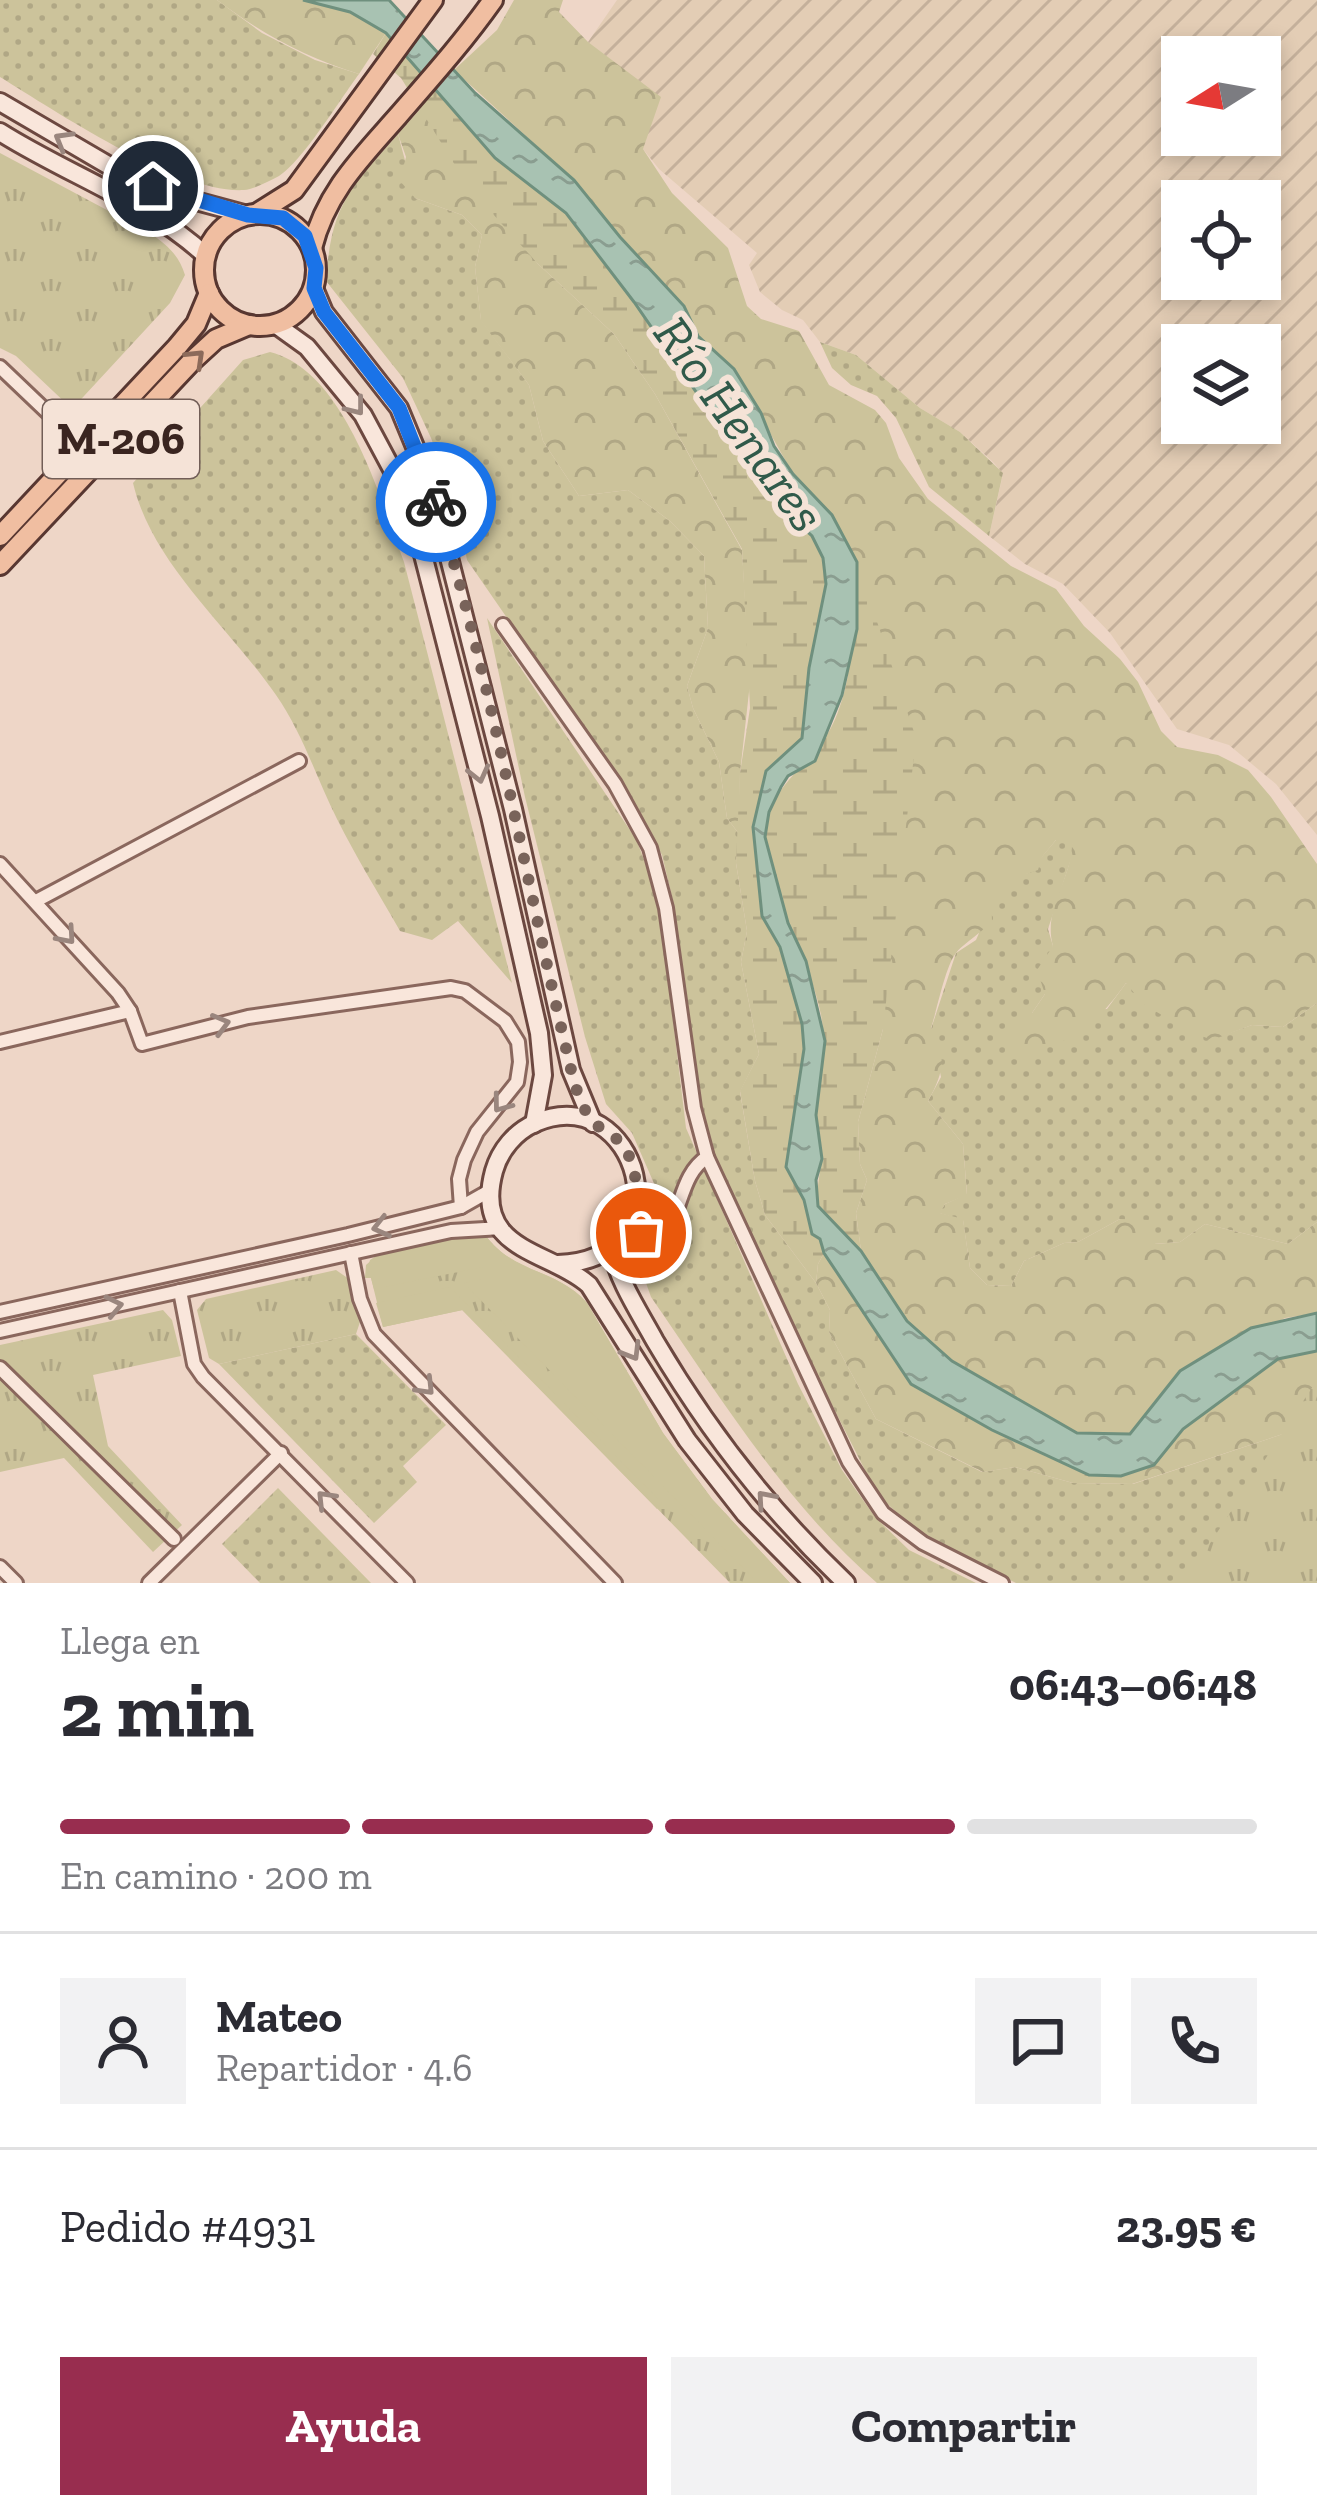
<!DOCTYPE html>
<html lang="es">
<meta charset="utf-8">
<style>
:root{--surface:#fff;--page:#f2f2f3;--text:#2b2b33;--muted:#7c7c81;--line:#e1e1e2;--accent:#982d4f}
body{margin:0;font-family:"Zilla Slab",serif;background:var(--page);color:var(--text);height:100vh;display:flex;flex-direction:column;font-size:45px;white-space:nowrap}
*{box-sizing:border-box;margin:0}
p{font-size:39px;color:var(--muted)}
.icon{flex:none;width:66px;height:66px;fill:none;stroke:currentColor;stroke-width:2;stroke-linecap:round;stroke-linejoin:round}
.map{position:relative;height:1583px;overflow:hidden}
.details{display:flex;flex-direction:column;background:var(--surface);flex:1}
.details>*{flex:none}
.needle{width:78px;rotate:259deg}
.buttons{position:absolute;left:1161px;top:36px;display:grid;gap:24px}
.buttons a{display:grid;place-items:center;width:120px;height:120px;border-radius:0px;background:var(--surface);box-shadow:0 6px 18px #0003;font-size:60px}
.pin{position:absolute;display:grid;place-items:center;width:102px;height:102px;color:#fff;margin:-51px;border:6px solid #fff;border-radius:50%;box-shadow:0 3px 12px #0007}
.courier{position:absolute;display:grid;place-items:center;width:120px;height:120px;margin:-60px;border:9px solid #1a73e8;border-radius:50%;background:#fff;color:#222;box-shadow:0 3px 15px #0007}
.overview em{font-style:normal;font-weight:700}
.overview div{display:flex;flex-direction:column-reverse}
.overview{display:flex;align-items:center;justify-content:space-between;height:204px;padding:0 60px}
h1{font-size:78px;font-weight:700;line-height:90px}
.bar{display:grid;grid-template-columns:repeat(4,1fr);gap:18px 12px;align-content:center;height:144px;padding:0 60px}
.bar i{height:15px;border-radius:9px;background:var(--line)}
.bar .current{background:var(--accent)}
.bar p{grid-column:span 4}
.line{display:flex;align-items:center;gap:30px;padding:0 60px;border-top:3px solid var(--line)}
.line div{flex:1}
.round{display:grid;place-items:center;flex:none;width:126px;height:126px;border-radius:0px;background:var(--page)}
.cta{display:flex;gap:24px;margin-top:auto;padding:24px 60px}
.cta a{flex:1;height:138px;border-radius:0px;background:var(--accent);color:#fff;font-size:48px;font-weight:700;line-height:138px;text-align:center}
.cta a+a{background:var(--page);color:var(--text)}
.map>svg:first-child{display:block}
.farmland{fill:url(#farmland-furrows);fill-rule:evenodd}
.grass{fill:url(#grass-dots)}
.forest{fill:url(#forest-crowns)}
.wetland{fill:url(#wetland-marsh)}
.park{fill:url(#park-tufts)}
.garden{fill:#ccc39b}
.water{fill:url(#water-ripples);stroke:#6f907e;stroke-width:3}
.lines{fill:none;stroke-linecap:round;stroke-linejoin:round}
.street-casing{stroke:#8a675d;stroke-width:18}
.secondary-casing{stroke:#6c4840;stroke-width:22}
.primary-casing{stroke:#583731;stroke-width:24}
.street{stroke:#f9e6db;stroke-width:12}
.secondary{stroke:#f9e6db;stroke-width:16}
.primary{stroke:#f0bea1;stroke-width:18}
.oneway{stroke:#9a867e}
.oneway2{stroke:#8c6a5a}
.done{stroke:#79635a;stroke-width:12;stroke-dasharray:0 21.6}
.route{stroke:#1a73e8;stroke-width:15}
.labels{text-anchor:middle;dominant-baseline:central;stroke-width:12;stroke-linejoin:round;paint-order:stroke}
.shield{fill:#f5e3d7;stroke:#725e57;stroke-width:3}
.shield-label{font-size:45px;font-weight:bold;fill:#3a2520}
.water-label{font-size:51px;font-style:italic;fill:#305a4a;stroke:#f5e3d7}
</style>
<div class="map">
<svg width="1317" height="1583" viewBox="0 0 1317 1583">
<defs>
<pattern id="farmland-furrows" width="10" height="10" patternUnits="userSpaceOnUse" patternTransform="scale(3)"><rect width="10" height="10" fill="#e3cdb5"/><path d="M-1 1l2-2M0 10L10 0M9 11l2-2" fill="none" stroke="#c4b09b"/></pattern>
<pattern id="grass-dots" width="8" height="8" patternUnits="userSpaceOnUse" patternTransform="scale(3)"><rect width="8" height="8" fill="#ccc39b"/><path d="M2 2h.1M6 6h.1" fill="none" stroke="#b0a785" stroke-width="1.8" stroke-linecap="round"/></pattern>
<pattern id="forest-crowns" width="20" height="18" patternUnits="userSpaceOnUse" patternTransform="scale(3)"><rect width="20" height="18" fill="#ccc39b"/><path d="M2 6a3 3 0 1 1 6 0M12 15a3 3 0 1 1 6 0" fill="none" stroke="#b0a785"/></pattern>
<pattern id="wetland-marsh" width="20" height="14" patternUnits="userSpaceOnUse" patternTransform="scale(3)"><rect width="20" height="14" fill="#ccc39b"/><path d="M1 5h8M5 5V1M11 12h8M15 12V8" fill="none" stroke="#b0a785"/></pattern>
<pattern id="park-tufts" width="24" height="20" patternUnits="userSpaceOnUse" patternTransform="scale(3)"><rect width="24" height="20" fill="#ccc39b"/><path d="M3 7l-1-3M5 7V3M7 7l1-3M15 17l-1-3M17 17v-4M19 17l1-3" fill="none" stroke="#b0a785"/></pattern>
<pattern id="water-ripples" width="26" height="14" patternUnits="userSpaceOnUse" patternTransform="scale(3)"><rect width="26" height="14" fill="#a8c2b2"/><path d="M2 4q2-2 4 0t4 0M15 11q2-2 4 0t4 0" fill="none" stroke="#8a9d90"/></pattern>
</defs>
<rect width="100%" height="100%" fill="#eed6c7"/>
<path class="farmland" d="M617,0H1317V835L1276,784L1229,745L1177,729L1110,633L1063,584L1025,564L989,536L1003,474L994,463L960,432L920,408L856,355L820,342L803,320L782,310L760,292L749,265L757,253L659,169L643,149L588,42ZM1182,57H1260V135H1182ZM1182,201H1260V279H1182ZM1182,345H1260V423H1182Z"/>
<g class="grass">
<path d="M0,0H217L262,33L315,60L359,74C341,98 302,162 279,176C269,181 255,189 244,190C179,194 57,112 0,77Z"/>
<path d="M398,134L415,198L462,215L482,235L475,267L481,320L529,385L543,441L579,496L628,490L670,521L704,556L708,628L687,686L693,708L719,762L727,818L739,834L736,863L747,931L741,962L759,1054L740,1092L755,1181L765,1215L816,1283L830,1310L829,1332L876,1419L982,1472L1015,1467L1073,1483L1133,1484L1283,1434L1219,1583H1016L925,1537L886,1503L872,1484L795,1332L716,1158L702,1115L672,897L662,855L632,799L467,560L457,508L431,438L403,378L326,281C331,204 350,189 398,134Z"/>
<path d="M820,342L856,355L920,408L960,432L1003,473L989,536L929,487L896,418L877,396L851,385L832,368Z"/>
<path d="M270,352C345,371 380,497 404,562L512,983L458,921L432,940L400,931C379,894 356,857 337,819C316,777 303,734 276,695C230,628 152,564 133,483L243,360Z"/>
<path d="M487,618L636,839L652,880L663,937L686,1128L798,1384L842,1470L875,1517L909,1550L976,1583H877C784,1502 721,1398 651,1297L640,1266L656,1188L632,1133L606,1104L585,1037L525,797Z"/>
<path d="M1056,840H1073L1072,856L1048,929L1053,946L1045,994L1032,1013L1107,1009L1126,983L1212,1039L1252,1025L1283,1027L1317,1003V1222L1288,1244L1205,1224L1180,1242L1154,1244L1120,1219L1078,1242L1064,1243L1024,1261L1011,1286L987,1285L970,1268L963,1220L939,1213L945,1204L967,1194L963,1144L928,1101L941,1077L931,1029L956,953L976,940L998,889L1013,876L1028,873Z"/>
<path d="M356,1334L446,1425L403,1466L417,1482L374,1523L219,1364Z"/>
<path d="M278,1488L371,1583H260L222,1544Z"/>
</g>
<g class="forest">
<path d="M217,0H303L350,12L386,33L359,74C305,57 262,34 217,0Z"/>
<path d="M514,0H563L559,12L588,42L661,97L643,149L672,193L728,248L747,306L761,319L799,331L829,385L875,410L886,423L899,458L928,499L1011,566L1056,589L1084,626L1120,659L1138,682L1161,731L1177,747L1218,755L1248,770L1271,797L1317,864V1003L1283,1027L1252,1025L1212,1040L1191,1032L1143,1004L1126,983C1088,1036 1069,1041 1010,1060L1007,1022L1032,1013L1045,994L1037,970L1053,946C1042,908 1074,877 1072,840H1056L1042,857L1038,870C1009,880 990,886 992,921C981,933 962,945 956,953C945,967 937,1010 931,1028C947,1057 944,1072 928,1101L963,1144L967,1195L945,1204L940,1213L963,1219L970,1268L987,1285L1011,1286L1024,1261L1064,1243L1078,1242L1120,1219L1151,1220L1155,1244L1180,1242L1205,1224L1288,1244L1317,1222V1313L1285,1318L1180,1371L1130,1434L1077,1433L952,1361L907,1321L861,1251L856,1213L867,1180L860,1164L858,1122L883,1029L832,515L793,474L734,369L698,336L684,306L620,237L574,180L454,70L497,30Z"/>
<path d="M421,108L538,264L614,334L655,394L742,550L750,683L740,773L739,834L727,818L719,762L693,708L687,686L708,628L704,556L670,521L628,490L579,496L543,441L529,385L481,321L475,267L482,235L462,215L415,198L400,181L406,157L398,134Z"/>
<path d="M824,1253L911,1384L1047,1457L1154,1465L1183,1430L1279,1359L1317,1351V1434H1283L1132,1484L1073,1483L1015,1467L983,1472L876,1419L829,1332L830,1310L816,1283L818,1264Z"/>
</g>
<g class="wetland">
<path d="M386,33L495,158L566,213L634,302L750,470L775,502L812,536L823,558L826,583L809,668L802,738L766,771L753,827L762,916L780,947L802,1024L804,1049L786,1166L804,1200L812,1234L820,1239L824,1253L818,1264L816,1283L765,1215L755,1181L740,1091L759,1054L741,962L747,931L736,863L740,773L750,708L742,549L655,394L614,334L538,264L484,204L458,170L401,78L373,54Z"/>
<path d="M857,562L916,738L883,1029L858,1122L860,1164L867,1180L856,1213L861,1251L817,1206C816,1186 822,1170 821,1152C821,1140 817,1127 817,1115C817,1081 828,1050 821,1015C811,958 762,887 766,831C770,789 800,772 823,741C854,699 857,612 857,562Z"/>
</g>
<g class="park">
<path d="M0,153L150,233C167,245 179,255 185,275L170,303L72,409L16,356L0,348Z"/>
<path d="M486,1236C514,1274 558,1269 587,1303L663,1433L712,1499L790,1583H730L463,1310L383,1327L371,1278H365L370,1260L379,1254L457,1237Z"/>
<path d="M336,1270L349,1279L360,1322L356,1334L219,1364L209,1358L197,1310L206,1299Z"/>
<path d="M163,1310L172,1320L181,1356L93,1375L108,1446L182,1525L153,1552L64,1458L0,1472V1345Z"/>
<path d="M1317,1380V1583H1184Z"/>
</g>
<g class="garden">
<path d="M486,1236C514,1274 558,1269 587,1303L663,1433L712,1499L790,1583H758L464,1283L483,1279V1267L374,1289L371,1278H365L366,1265C388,1243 455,1237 486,1236Z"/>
<path d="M450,1287L662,1503L657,1509L462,1310L383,1327L376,1303Z"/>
</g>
<path class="water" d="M303,0H389L475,93L574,180L620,237L684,306L698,336L734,369L761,413L774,446L793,474L832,515L857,562V629L842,695L815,761L788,776L781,787L769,812L765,837L788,923L806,961L825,1041L816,1115L822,1159L816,1180L818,1206L861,1251L907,1321L952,1361L1077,1433L1130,1434L1180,1371L1251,1328L1317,1313V1351L1278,1359L1183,1429L1154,1465L1121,1476L1089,1475L992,1430L911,1384L824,1253L820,1239L812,1234L804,1200L786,1167L804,1049L802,1024L780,947L762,916L753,827L766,771L802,738L809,668L826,584L823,558L812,536L775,502L750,470L634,302L566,213L495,158L386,33L350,12Z"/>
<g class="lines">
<defs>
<g id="street">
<path d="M0,367L65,429"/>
<path d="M503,625L615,784L650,848L666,908L694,1108L707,1157L849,1462L883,1513L923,1543L1002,1583"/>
<path d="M0,864L118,993L130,1011L142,1044L248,1017L451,988L465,991L505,1021L518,1042L520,1062L517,1082L477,1132L464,1160L459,1179L461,1207"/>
<path d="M36,901L299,761"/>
<path d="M0,1042L130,1011"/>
<path d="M630,1225L649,1237L664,1234C683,1210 680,1175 707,1157"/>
<path d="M351,1253L360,1299L374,1334L615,1583"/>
<path d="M180,1291L194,1364L203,1377L407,1583"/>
<path d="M0,1312L348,1235L461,1207L491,1190"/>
<path d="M0,1331L451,1231L502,1228"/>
<path d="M0,1368L174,1539"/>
<path d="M0,1567L16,1583"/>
<path d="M149,1583L281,1453"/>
</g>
<g id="secondary">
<path d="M0,102L125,175L181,197L248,215"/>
<path d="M0,132C66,174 150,203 206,256"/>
<path d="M314,288L324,312L399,408L430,483L513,809L571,1070L593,1123"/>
<path d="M275,324L307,347L363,415L401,486L420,543L490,816L539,1033L543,1075L534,1124"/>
<path d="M611,1248C619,1282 638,1310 655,1341C708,1431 770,1511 846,1583"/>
<path d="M558,1264C690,1259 637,1078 535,1123C515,1132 500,1150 494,1171C472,1252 550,1250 589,1285L687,1440L745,1514L813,1583"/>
</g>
<g id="primary">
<path d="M256,214L294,190L433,0"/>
<circle cx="260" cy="270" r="56"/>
<path d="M312,248C326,192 361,158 398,116C431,78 464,41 493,0"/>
<path d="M0,536L177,347L196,324L209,293"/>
<path d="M0,565L192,361L216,339L249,325"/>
</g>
</defs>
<use href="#street" class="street-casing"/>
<use href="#secondary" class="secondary-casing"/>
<use href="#primary" class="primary-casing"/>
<use href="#street" class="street"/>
<use href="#secondary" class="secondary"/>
<use href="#primary" class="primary"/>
</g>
<defs><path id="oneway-chevron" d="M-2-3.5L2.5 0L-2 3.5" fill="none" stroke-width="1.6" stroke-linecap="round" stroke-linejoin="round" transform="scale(3)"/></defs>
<g class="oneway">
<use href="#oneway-chevron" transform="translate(63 140) rotate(-150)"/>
<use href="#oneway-chevron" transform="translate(356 407) rotate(52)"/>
<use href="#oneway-chevron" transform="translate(479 774) rotate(76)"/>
<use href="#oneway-chevron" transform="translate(67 936) rotate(49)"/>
<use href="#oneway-chevron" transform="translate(221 1024) rotate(-15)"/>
<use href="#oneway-chevron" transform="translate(501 1104) rotate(127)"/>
<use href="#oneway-chevron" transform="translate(381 1227) rotate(166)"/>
<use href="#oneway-chevron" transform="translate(114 1306) rotate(-12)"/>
<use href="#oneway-chevron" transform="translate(632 1352) rotate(59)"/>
<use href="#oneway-chevron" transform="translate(426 1387) rotate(46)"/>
<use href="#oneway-chevron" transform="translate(325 1499) rotate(-134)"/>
<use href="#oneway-chevron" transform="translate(765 1499) rotate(-131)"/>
</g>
<use class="oneway2" href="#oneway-chevron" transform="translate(196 358) rotate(-44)"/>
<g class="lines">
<path class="done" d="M436,502C493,686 525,878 570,1065C574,1084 582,1111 595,1124C600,1128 606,1130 611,1134C640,1157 640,1193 629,1226L641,1233"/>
<path class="route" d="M153,186L248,215L283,218L305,236L316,268L314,288L324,312L399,408L436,502"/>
</g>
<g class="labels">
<rect class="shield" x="43" y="400" width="156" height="78" rx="9"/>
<g class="shield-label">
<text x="121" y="439">M-206</text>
</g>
<g class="water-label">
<text transform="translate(740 424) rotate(54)">Río Henares</text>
</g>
</g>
</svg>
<div class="buttons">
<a><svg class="needle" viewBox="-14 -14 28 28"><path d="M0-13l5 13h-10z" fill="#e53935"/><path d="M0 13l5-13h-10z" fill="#7c7c81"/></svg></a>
<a><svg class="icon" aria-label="locate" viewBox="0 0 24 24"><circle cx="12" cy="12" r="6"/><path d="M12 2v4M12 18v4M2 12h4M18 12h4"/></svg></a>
<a><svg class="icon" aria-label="layers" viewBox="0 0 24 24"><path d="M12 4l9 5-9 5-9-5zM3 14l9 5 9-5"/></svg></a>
</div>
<div class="pin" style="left:641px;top:1233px;background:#ea580c"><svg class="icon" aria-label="bag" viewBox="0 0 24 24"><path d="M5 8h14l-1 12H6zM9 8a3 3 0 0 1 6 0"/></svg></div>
<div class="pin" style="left:153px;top:186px;background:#1f2937"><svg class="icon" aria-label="home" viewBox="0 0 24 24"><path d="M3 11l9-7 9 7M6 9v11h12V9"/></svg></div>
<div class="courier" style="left:436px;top:502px"><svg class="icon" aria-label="bike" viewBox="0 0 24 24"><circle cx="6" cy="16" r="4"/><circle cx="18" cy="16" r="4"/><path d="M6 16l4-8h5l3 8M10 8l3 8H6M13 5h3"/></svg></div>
</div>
<section class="details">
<div class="overview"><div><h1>2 min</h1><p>Llega en</p></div><em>06:43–06:48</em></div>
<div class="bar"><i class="current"></i><i class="current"></i><i class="current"></i><i></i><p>En camino · 200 m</p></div>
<div class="line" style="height:216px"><a class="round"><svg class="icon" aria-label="person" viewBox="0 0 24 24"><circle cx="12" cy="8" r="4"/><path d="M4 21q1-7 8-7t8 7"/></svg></a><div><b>Mateo</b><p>Repartidor · 4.6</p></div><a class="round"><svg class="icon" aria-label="chat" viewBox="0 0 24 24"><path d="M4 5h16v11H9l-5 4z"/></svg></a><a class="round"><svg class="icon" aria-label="phone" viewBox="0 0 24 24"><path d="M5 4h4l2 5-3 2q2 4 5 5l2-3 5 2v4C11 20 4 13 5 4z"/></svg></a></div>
<div class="line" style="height:156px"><div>Pedido #4931</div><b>23.95 €</b></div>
<div class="cta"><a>Ayuda</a><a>Compartir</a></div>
</section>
